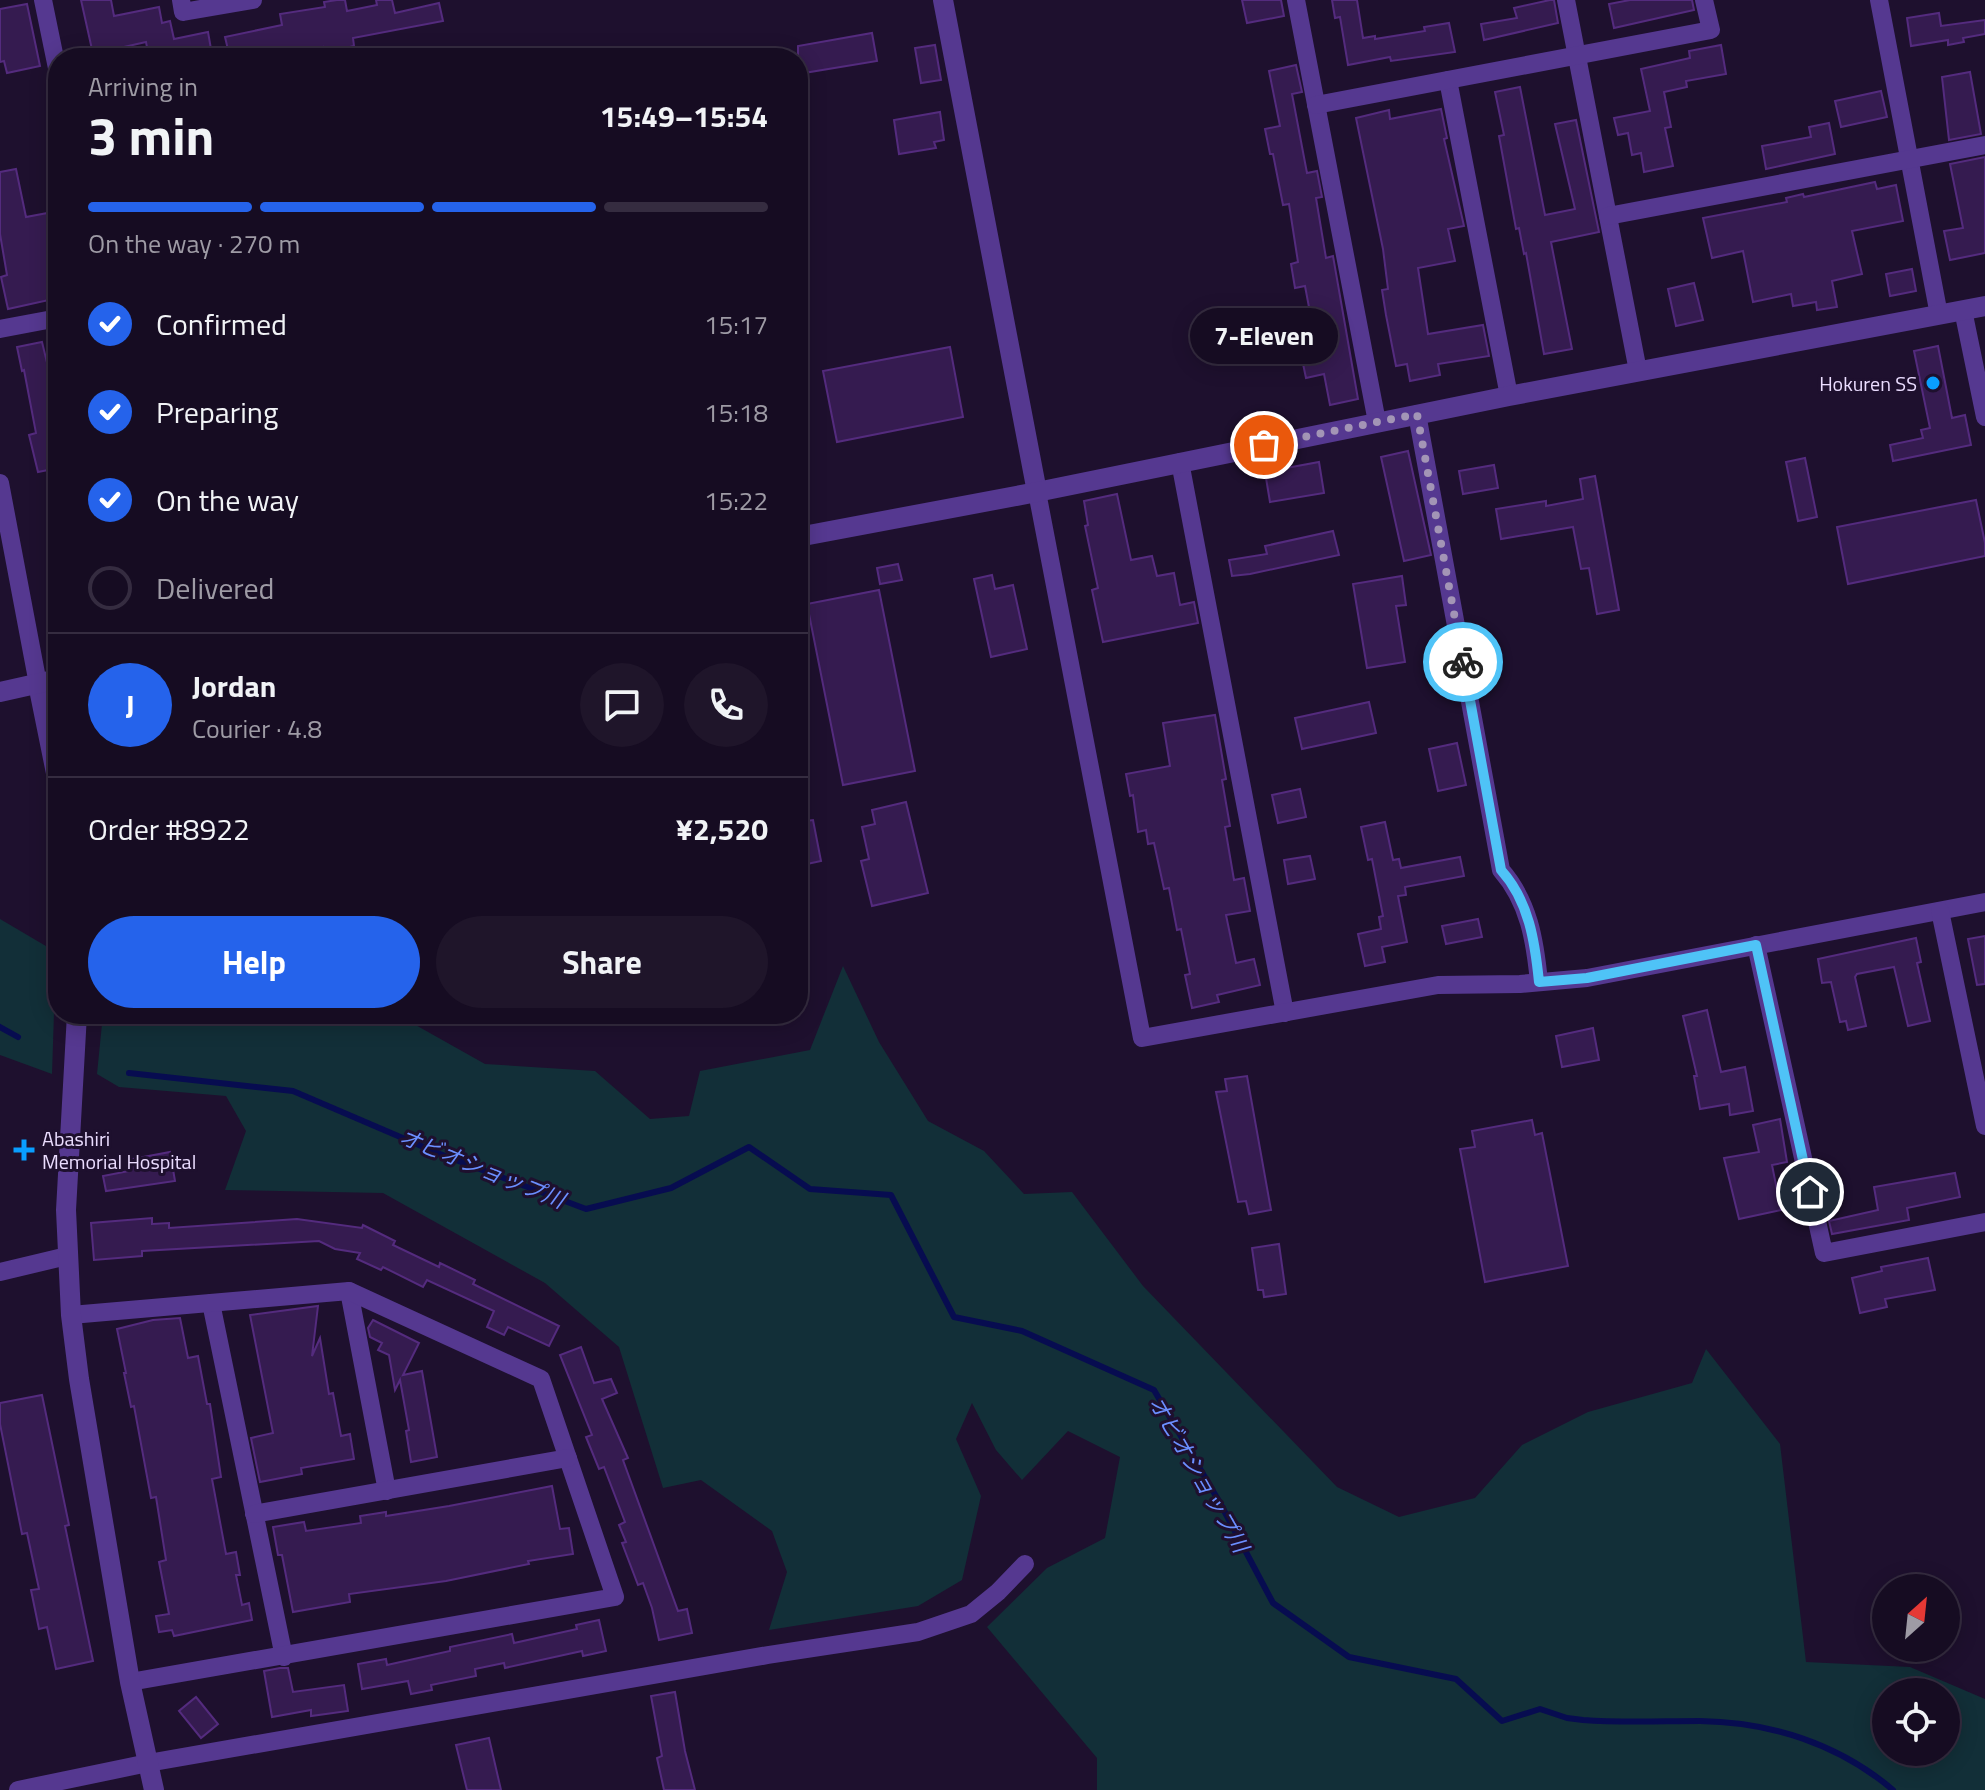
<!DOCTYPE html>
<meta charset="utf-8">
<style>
:root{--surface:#160c22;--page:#1f152a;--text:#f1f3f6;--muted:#9e9ba5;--line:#352c40;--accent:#2563eb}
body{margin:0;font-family:"Titillium Web","Noto Sans JP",sans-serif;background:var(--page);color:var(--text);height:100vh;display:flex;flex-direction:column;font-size:30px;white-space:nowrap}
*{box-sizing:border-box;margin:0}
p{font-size:26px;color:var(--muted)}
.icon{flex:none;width:44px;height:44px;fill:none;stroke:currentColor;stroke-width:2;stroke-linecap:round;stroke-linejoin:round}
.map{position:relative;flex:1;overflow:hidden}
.sheet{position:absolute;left:48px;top:48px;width:760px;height:976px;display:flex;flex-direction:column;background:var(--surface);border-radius:32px;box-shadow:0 4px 20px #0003,0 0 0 2px var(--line)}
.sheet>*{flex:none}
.needle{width:52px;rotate:27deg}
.tools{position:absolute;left:1872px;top:1574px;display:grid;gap:16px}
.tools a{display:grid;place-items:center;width:88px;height:88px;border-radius:50%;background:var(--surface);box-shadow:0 4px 20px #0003,0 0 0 2px var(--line);font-size:40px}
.pin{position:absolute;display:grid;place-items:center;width:68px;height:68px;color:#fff;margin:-34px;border:4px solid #fff;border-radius:50%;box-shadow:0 2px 8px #0007}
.courier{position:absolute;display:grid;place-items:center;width:80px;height:80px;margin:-40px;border:6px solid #4fc3f7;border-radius:50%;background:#fff;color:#222;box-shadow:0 2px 10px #0007}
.bubble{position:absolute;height:56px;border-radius:28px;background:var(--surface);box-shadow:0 4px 20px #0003,0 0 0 2px var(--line);font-size:26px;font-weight:700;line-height:56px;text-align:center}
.head em{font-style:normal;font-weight:700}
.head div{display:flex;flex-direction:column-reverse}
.head{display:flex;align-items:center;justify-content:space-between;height:136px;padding:0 40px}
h1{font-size:52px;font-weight:700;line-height:60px}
.bar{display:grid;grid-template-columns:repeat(4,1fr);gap:12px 8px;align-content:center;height:96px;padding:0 40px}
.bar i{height:10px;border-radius:6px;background:var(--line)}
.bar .selected{background:var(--accent)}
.bar p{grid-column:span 4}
.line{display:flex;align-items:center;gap:20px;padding:0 40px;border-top:2px solid var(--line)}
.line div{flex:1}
.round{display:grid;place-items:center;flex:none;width:84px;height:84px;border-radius:42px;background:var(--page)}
ol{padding:0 40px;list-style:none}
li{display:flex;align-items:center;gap:24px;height:88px}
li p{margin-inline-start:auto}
li .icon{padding:8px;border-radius:50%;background:var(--accent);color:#fff;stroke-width:4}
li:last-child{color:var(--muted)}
li i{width:44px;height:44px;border:4px solid var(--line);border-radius:50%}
.cta{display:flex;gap:16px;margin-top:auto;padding:16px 40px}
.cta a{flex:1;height:92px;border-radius:48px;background:var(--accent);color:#fff;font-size:32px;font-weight:700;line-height:92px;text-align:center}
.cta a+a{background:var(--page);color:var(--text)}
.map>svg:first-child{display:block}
.green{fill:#122f38;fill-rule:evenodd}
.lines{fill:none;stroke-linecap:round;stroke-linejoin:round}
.stream{stroke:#070c50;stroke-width:6}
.building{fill:#351b50;stroke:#542b7e;stroke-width:2}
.minor{stroke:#553890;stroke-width:18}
.tertiary{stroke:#553890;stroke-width:20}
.done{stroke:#a395b6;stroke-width:8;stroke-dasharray:0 14.4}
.route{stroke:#4fc3f7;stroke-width:10}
.poi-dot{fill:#099eff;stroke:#1e102e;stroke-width:3}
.labels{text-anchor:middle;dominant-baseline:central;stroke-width:6;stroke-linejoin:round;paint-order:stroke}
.poi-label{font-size:20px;fill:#ebddff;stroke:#1e102e;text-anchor:end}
.water-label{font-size:22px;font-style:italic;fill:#6b8fff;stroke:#1e102e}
</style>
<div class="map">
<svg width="1985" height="1790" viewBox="0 0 1985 1790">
<rect width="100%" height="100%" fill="#1e102e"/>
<g class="green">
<path d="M0,919L56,952L52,1074L0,1055Z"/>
<path d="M843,966L879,1042L928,1121L984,1151L1024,1194L1072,1192L1143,1286L1337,1487L1399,1517L1475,1498L1522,1445L1588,1412L1692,1383L1706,1349L1780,1444L1806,1662L1910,1667L1985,1699V1790H1097V1758L987,1627L1047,1568L1105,1538L1120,1457L1068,1431L1022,1480L996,1450L972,1403L956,1439L981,1496L962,1580L918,1606L769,1630L787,1572L772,1531L701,1480L663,1488L619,1347L545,1283L383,1193L225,1190L246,1131L226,1096L119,1087L97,1074L103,1014H396L485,1064L595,1071L650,1119L689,1116L700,1071L810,1050ZM1886,1692H1946V1752H1886Z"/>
</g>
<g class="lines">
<g class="stream">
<path d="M0,1027L18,1037"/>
<path d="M129,1073L293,1091L440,1154L586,1209L671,1188L749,1147L810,1189L891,1195L954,1317L1022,1331L1154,1390L1220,1503L1273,1603L1349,1657L1456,1679L1502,1721L1540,1709L1567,1718L1583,1720C1622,1723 1661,1721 1700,1721C1771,1722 1839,1744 1893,1790"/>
</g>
</g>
<g class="building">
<path d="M81,0H111L114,16L159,7L162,23L170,21L174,39L208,32L211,49L170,58H149L146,42L93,54Z"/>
<path d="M337,0H345L347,11L377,5L376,0H392L395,13L439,3L443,21L353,38L354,46L324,53L323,47L254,58H230L225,37L282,25L280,14L325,7L324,2Z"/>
<path d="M1242,0H1281L1284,16L1247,23Z"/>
<path d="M1332,0H1357L1363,38L1375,36V39L1425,31L1424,27L1449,23L1455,52L1391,61L1390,57L1348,65L1340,17L1335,18Z"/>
<path d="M1550,0H1554L1558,23L1484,40L1481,24L1517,18L1514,8Z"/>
<path d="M1630,0H1692L1694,10L1614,28L1609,4Z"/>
<path d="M27,4L40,66L7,73L4,61L0,62V9Z"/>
<path d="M1939,13L1941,26L1985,20V34L1963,38L1964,42L1948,45V40L1911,46L1907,18Z"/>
<path d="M872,33L877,61L798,74V46Z"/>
<path d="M935,45L941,80L921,83L915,48Z"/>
<path d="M1721,45L1726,74L1686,81L1687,87L1664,92L1671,127L1665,128L1673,166L1644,172L1641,153L1632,155L1628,133L1618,135L1614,118L1650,111L1641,69L1690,58L1689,51Z"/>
<path d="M1296,65L1302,92L1292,94L1307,173L1317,171L1322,197L1316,198L1326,258L1333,256L1358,399L1330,405L1324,374L1306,378L1302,359L1318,355L1305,286L1295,288L1291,264L1298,262L1289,204L1283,205L1273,154H1270L1265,129L1280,126L1269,71Z"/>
<path d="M1970,72L1981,134L1949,140L1942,77Z"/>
<path d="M1520,87L1545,215L1575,209L1555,124L1576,120L1599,232L1551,242L1572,349L1544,354L1526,253L1524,254L1519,228L1516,229L1499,136L1504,135L1495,92Z"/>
<path d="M1881,91L1887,117L1841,127L1835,101Z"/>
<path d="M1441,109L1447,138L1444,139L1464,226L1448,229L1455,261L1418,268L1428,334L1483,325L1489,356L1438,364L1440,375L1410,381L1407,364L1396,366L1386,315L1382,290L1388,289L1383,249L1356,118L1389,110L1390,119Z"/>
<path d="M940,112L944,140L934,142L936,148L899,154L894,120Z"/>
<path d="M1829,123L1835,154L1766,169L1762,146L1811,137L1809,127Z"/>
<path d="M1985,157V253L1950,260L1944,231L1963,228L1950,164Z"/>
<path d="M16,169L26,217L58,211V298L8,309L1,277L7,275L0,234V172Z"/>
<path d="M1875,182L1877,189L1896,185L1903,221L1852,231L1862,274L1832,281L1837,307L1817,310L1816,302L1793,306L1791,294L1753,302L1743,251L1712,258L1703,218L1787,202L1786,198L1803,194L1804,197Z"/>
<path d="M1912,269L1916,291L1890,296L1886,274Z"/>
<path d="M1694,283L1703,320L1676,326L1668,289Z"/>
<path d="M42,342L58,408V468L38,472L29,435L36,433L24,370L22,371L17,347Z"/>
<path d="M1938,346L1952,418L1965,415L1971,445L1893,461L1890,445L1923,438L1921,430L1930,428L1914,351Z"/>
<path d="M950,347L963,417L837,442L823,371Z"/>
<path d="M1408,451L1431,555L1404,561L1381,457Z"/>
<path d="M1805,458L1817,517L1798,521L1786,462Z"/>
<path d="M1319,462L1324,493L1270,502L1265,472Z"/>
<path d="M1494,465L1498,488L1463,494L1459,471Z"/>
<path d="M1595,476L1619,610L1597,614L1589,568L1581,569L1573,527L1501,539L1496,509L1546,501V506L1583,499L1580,479Z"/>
<path d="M1117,494L1131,560L1152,556L1157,576L1174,573L1180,605L1194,602L1198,623L1103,642L1092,590L1098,588L1085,526L1088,525L1084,501Z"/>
<path d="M1976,500L1985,543V556L1848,584L1837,527Z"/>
<path d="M1333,531L1339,555L1250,574L1232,576L1229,560L1267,554L1265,546Z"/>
<path d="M898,564L902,580L880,584L877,568Z"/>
<path d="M992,575L995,589L1013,585L1027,649L991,657L974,579Z"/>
<path d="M1402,576L1406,605L1396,606L1405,662L1367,668L1353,584Z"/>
<path d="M879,590L915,771L843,785L807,604Z"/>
<path d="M1369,702L1376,733L1302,749L1295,718Z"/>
<path d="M1215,715L1226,779L1222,780L1230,826L1225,827L1234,880L1244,878L1250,911L1226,915L1236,963L1254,959L1260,985L1217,995L1219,1002L1192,1008L1185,975L1190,974L1181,929L1177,930L1169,888L1164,889L1154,843L1148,844L1146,830L1138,832L1133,795L1130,796L1126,774L1170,766L1163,723Z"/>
<path d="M1457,743L1466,785L1438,791L1429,749Z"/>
<path d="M1300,789L1306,817L1278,823L1272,795Z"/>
<path d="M906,802L928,893L872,906L861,861L869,859L862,827L875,824L872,810Z"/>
<path d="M813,820L821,861L798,866V822Z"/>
<path d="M1385,822L1393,860L1399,859L1401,868L1460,857L1464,876L1405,887L1406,895L1398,896L1407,942L1382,947L1385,962L1365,966L1358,934L1381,929L1379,917L1383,916L1372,859L1368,860L1361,827Z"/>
<path d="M1310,856L1315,879L1288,884L1284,860Z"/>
<path d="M1478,919L1482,937L1446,944L1442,926Z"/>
<path d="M1985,936V984L1977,985L1968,939Z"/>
<path d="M1916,938L1921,962L1917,963L1930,1021L1908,1026L1894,967L1857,974L1855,977L1866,1026L1848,1030L1846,1021L1840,1022L1831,982L1822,983L1818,959Z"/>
<path d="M1707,1010L1721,1072L1745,1067L1753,1111L1730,1115L1729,1104L1700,1109L1694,1076H1697L1683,1016Z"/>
<path d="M1593,1028L1599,1060L1562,1067L1556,1036Z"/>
<path d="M1247,1076L1271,1210L1249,1214L1246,1201L1238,1202L1216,1092L1227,1091L1225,1079Z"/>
<path d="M1780,1119L1787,1162L1772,1165L1781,1210L1739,1219L1724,1158L1759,1152L1753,1125Z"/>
<path d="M1532,1120L1535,1135L1542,1133L1568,1266L1485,1282L1460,1149L1475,1147L1472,1131Z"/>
<path d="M170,1152L175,1181L106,1191L103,1176L129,1171L127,1160Z"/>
<path d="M1955,1173L1960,1197L1907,1208L1909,1220L1832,1234L1829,1221L1878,1210L1874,1187Z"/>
<path d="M152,1218V1224L169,1223V1228L297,1219L362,1228L363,1225L395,1241L393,1245L439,1267L440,1263L475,1280L473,1284L559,1326L549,1346L508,1327L504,1335L487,1327L494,1311L427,1280L423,1287L383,1267L381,1270L357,1259L360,1253L335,1249L319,1241L142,1251V1256L94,1260L91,1223Z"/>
<path d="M1279,1244L1286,1294L1264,1297L1263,1290H1258L1252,1248Z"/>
<path d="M1928,1258L1935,1290L1885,1299L1887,1307L1860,1313L1852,1278L1882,1271L1881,1267Z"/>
<path d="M318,1306L312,1356L320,1338L329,1394L333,1393L341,1436L350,1434L354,1459L301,1468L302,1474L260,1482L251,1438L273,1433L250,1315Z"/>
<path d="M180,1318L188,1358L198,1356L207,1404H210L221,1477L212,1479L226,1554L236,1552L240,1575H236L242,1605L249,1603L252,1620L174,1636L172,1630L159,1632L156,1616L169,1614L159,1562L166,1560L156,1497L151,1498L134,1406L131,1407L124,1373H126L117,1329L153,1320Z"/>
<path d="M373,1320L419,1343L403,1375L422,1371L437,1457L411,1462L406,1431L409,1430L400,1380L395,1390L389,1355L378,1350L382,1343L370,1337L368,1328Z"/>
<path d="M581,1347L594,1383L611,1379L617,1393L602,1399L628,1458L623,1460L678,1611L687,1609L692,1633L659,1640L652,1608L643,1583L638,1585L622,1543L626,1542L619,1525L625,1522L604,1467L599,1469L586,1437L592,1435L560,1355Z"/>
<path d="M42,1395L69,1525L65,1526L93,1661L56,1669L47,1627L39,1629L31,1590L39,1589L27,1533L22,1534L0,1424V1403Z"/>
<path d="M552,1486L560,1529L569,1528L573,1554L528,1561L529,1564L446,1581L349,1594L350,1602L293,1612L282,1555H278L273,1527L304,1522L306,1531L361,1523L360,1516L386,1512V1516L449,1506Z"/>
<path d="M599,1620L606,1651L583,1656L582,1651L505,1668L504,1663L475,1669L476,1676L431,1685L432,1690L411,1694L408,1681L362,1689L358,1664L386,1659L387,1665L450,1651V1647L512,1634L514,1643L577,1629L576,1625Z"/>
<path d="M280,1668H288L293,1692L344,1685L348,1711L311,1716V1710L272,1717L264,1671Z"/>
<path d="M675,1692L685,1751L695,1790H664L657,1758L662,1756L651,1696Z"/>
<path d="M196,1697L218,1724L201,1738L179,1711Z"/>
<path d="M489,1738L501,1790H467L456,1745Z"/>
</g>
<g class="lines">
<g class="minor">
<path d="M43,0L58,73"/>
<path d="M181,0L183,12L253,0"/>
<path d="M1296,0L1377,422"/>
<path d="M1566,0L1638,371"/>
<path d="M1879,0L1939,315"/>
<path d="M1448,80L1509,396"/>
<path d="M1316,105L1711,30L1704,0"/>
<path d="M1608,216L1985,145"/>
<path d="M1963,310L1985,417"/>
<path d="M0,329L58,318"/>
<path d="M1417,414L1501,870C1529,902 1535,941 1539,982"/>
<path d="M1180,462L1285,1013"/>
<path d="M0,483L38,684"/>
<path d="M1037,492L1142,1038L1438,985L1520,984L1587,978L1985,902"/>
<path d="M1940,911L1985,1126"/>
<path d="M1756,945L1824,1253L1985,1222"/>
<path d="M0,1272L67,1256"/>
<path d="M349,1291L387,1491"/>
<path d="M211,1303L284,1657"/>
<path d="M71,1315L349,1291L541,1379L615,1597L130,1682"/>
<path d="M254,1514L568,1458"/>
<path d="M18,1790L148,1763L768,1655L918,1632L971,1614L998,1592L1025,1564"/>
</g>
<g class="tertiary">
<path d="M943,0L1037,492"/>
<path d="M798,537L1037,492L1509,396L1985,306"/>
<path d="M38,684L58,783"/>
<path d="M0,692L58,679"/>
<path d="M77,1014L66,1210L71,1315L79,1379L130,1682L154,1790"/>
</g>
</g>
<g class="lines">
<path class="done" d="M1264,445L1417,414L1463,662"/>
<path class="route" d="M1463,662L1501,870C1529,901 1535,942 1539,982L1587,978L1756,945L1810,1192"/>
</g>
<g class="poi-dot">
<circle cx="1933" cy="383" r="8"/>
<path d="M20 1138h8v8h8v8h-8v8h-8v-8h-8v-8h8z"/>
</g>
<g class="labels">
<g class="poi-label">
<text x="1917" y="383">Hokuren SS</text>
<text x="42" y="1138" text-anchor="start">Abashiri<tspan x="42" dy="23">Memorial Hospital</tspan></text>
</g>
<g class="water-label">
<text transform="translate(482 1168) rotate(22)">オビオショップ川</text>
<text transform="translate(1199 1474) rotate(60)">オビオショップ川</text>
</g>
</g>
</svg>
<div class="tools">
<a><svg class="needle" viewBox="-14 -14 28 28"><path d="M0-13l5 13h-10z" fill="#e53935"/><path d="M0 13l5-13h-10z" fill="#9e9ba5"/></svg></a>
<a><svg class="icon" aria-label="locate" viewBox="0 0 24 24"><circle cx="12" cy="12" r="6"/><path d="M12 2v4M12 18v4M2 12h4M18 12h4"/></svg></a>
</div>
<div class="pin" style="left:1264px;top:445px;background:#ea580c"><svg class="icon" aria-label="bag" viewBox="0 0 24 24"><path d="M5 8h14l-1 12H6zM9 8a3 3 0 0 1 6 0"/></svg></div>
<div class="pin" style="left:1810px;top:1192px;background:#1f2937"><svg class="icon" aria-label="home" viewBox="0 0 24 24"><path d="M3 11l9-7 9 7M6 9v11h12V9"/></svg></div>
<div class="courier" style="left:1463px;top:662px"><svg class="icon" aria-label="bike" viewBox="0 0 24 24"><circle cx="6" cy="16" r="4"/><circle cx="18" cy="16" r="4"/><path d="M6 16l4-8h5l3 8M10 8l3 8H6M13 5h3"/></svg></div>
<div class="bubble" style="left:1190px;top:308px;width:148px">7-Eleven</div>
<section class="sheet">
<div class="head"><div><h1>3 min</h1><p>Arriving in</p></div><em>15:49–15:54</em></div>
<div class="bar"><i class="selected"></i><i class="selected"></i><i class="selected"></i><i></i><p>On the way · 270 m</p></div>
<ol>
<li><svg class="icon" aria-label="check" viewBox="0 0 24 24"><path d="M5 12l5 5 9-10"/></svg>Confirmed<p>15:17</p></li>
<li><svg class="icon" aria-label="check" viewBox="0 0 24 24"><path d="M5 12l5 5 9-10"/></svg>Preparing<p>15:18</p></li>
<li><svg class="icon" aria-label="check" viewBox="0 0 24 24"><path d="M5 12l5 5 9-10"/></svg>On the way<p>15:22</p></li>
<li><i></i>Delivered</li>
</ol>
<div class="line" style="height:144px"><b class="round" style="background:var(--accent);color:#fff">J</b><div><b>Jordan</b><p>Courier · 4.8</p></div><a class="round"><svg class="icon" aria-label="chat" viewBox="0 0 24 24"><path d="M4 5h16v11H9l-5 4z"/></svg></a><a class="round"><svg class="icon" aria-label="phone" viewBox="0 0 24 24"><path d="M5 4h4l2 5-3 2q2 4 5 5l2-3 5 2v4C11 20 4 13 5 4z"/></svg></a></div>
<div class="line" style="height:104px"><div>Order #8922</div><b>¥2,520</b></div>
<div class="cta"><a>Help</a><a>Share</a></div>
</section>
</div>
